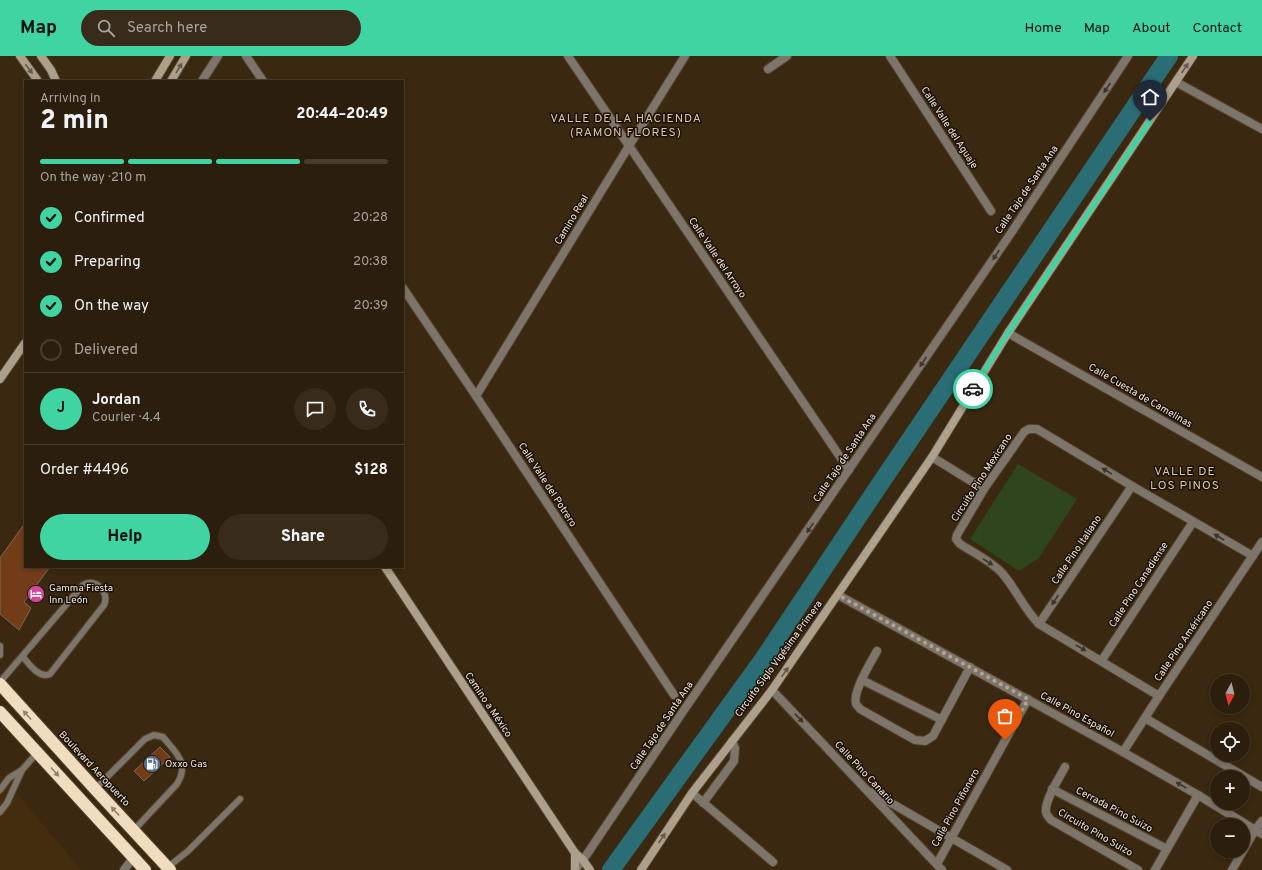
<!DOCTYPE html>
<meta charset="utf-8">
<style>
:root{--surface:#2c1e0c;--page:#382b1a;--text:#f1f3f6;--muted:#a6a29d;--line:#483c2d;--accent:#3fd4a2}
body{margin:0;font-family:Overpass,sans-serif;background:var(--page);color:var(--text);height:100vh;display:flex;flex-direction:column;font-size:15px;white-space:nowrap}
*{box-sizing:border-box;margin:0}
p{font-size:13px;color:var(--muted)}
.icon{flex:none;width:22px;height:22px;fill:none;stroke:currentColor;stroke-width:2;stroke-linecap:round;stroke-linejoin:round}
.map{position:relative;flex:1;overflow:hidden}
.sheet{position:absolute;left:24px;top:24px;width:380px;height:488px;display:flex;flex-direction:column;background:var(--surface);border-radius:0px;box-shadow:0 2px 6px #0003,0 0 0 1px var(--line)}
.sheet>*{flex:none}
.needle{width:26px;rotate:187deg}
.buttons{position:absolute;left:1210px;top:618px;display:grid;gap:8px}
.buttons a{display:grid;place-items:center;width:40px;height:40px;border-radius:50%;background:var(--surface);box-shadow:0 2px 6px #0003,0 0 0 1px var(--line);font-size:20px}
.pin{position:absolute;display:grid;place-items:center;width:34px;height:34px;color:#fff;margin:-41px -17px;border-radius:50% 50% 50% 0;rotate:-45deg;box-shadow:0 0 4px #0007}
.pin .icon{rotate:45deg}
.courier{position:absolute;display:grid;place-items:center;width:40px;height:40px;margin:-20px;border:3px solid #3fd4a2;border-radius:50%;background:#fff;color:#222;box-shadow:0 1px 5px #0007}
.summary em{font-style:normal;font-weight:800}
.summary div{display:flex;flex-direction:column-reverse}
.summary{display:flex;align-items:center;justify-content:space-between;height:68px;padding:0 16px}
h1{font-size:26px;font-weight:800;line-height:30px}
.bar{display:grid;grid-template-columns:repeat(4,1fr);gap:6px 4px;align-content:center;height:48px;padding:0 16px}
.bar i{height:5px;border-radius:3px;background:var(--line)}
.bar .selected{background:var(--accent)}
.bar p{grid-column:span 4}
.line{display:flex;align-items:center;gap:10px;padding:0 16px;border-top:1px solid var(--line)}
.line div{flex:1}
.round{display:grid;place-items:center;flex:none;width:42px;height:42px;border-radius:21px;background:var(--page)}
ol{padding:0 16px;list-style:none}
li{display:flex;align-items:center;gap:12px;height:44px}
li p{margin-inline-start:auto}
li .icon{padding:4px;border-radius:50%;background:var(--accent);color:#111;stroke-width:4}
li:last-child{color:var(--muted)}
li i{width:22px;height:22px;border:2px solid var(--line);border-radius:50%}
.action{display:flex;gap:8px;margin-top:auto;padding:8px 16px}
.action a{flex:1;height:46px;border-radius:24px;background:var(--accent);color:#111;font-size:16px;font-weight:800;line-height:46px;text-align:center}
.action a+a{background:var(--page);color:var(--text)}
header{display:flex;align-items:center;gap:24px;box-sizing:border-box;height:56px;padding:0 20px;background:var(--accent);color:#111}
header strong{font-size:19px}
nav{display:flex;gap:22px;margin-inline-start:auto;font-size:14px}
.search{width:280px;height:36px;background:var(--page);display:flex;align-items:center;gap:10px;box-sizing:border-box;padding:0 14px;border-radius:22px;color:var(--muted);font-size:15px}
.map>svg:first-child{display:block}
.built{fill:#432d0e}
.green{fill:#2f451c}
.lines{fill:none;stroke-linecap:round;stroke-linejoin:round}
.river{stroke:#2a6d75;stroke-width:18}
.building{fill:#733c19;stroke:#826555}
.lane-casing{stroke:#54432c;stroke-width:8}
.street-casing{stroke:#54432c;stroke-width:10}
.secondary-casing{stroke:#54432c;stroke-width:10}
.highway-casing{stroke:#54432c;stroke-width:14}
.lane{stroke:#7d756a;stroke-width:6}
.street{stroke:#7d756a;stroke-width:8}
.secondary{stroke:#ac9f8c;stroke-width:8}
.highway{stroke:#f0ddbf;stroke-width:12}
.oneway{fill:#63584a}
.oneway2{fill:#3d352b}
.oneway3{fill:#90826d}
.done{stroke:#b3a593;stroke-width:4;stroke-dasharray:0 7.2}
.route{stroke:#3fd4a2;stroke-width:5}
.labels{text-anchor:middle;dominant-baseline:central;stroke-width:3;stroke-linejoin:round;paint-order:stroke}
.street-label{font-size:10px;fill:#f4e8da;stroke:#1a1209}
.poi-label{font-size:10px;fill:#f4e8da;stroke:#1a1209;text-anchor:start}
.quarter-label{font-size:12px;letter-spacing:1px;fill:#ddc6aa;stroke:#1a1209}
</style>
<header>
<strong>Map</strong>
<div class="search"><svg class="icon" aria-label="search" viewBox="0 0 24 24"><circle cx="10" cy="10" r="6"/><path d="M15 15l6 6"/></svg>Search here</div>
<nav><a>Home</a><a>Map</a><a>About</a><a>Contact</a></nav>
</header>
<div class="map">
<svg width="1262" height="814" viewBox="0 0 1262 814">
<rect width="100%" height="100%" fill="#3a2810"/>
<path class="built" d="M0,717L81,814H0Z"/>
<path class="green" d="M1018,408L1077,443L1039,502L1019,515L970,483Z"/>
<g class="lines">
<path class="river" d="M611,814L764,602L872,440L1169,0"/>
</g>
<g class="building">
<path d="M25,467V511H50L24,546L31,552L19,574L0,558V502Z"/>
<path d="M160,691L170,701L144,725L134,715Z"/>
</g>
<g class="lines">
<defs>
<g id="lane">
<path d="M0,590V599"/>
<path d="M0,626L83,529C95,521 110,536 104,549L50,618C39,623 29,608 23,601"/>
<path d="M95,733L145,683L154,679L163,681C176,697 190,707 177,728L134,774"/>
<path d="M0,734L9,722L22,714"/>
<path d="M0,756L7,747L22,714L37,697"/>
<path d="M168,811L188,795L240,743"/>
</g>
<g id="street">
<path d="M246,0L263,25"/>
<path d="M568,0L849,414"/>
<path d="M890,0L991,155"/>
<path d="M768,13L787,0"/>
<path d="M202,25L218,0"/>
<path d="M1176,26L1262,73"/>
<path d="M403,232L476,340L674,639"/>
<path d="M1008,277L1262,421"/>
<path d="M476,340L629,90L685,0"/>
<path d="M932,401L984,433"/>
<path d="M838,539L1123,696L1198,739L1262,778"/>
<path d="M1039,568L1132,430"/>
<path d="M877,595C871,606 852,636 856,648C857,650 859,651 860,653L915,684L925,685L933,680L970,611"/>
<path d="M1102,604L1193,466"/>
<path d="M862,624L942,664"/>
<path d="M772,634L942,814"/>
<path d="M1159,640L1039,568C1024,553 1016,533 1002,517C991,505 974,497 960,488L956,483L957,479L984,433L1024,376L1029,373H1037L1132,430L1253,500"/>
<path d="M1145,662L1262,731"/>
<path d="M1123,696L1159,640L1262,486"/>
<path d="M1065,711C1060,721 1044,745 1046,756C1046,759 1049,761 1051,764L1138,814"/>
<path d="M1052,733L1167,793"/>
<path d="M872,736L1007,814"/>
<path d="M692,737L773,806"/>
<path d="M703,747L734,705L735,692L732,685"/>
<path d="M937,808L1028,643"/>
<path d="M124,814L133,802"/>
<path d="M575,814L583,804L684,654L1009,180L1128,0"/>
<path d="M1155,814L1198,739"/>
<path d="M1232,814L1255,774L1262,765"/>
</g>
<g id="secondary">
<path d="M20,0L38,25"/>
<path d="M41,0L51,14L56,25"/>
<path d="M155,25L170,0"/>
<path d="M171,25L186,0"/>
<path d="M0,323L25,287"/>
<path d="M385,511L575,797L583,804L590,814"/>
<path d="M575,797V814"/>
<path d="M641,814L692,737L772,634L932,401L1008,277L1193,0"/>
</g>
<g id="highway">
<path d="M0,628L95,733L170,814"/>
<path d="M0,656L145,814"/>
</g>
</defs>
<use href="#lane" class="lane-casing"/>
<use href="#street" class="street-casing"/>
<use href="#secondary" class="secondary-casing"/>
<use href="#highway" class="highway-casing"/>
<use href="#lane" class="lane"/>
<use href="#street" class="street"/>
<use href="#secondary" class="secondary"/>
<use href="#highway" class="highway"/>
</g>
<defs><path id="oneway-solid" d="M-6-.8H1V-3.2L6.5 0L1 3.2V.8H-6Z"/></defs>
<g class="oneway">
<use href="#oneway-solid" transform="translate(179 12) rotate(-59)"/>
<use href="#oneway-solid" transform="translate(1185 12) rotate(-56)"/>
<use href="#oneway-solid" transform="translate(29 13) rotate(53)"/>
<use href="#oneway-solid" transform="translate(785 616) rotate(-55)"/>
<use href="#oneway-solid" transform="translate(662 782) rotate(-56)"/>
</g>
<g class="oneway2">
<use href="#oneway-solid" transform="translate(1107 32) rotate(124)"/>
<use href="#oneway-solid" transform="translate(996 199) rotate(124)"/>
<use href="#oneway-solid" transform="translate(923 306) rotate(124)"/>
<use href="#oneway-solid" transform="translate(1107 415) rotate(-149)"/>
<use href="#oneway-solid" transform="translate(810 472) rotate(125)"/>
<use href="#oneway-solid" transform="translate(1219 481) rotate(-150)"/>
<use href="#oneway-solid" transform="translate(988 506) rotate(33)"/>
<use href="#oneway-solid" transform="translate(1055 544) rotate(124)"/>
<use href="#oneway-solid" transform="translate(1081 592) rotate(30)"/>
<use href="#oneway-solid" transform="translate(799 662) rotate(47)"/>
<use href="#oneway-solid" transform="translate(1181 729) rotate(-150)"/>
</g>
<g class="oneway3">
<use href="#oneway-solid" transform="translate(27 659) rotate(-132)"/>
<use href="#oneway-solid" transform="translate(55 716) rotate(48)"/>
<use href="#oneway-solid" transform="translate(115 755) rotate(-133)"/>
</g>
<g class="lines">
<path class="done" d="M973,333L932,401L838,539L1028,643L1005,684"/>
<path class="route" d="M973,333L1008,277L1150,65"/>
</g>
<defs>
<symbol id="hotel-disc" viewBox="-11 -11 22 22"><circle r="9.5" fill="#d1479c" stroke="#1a1209"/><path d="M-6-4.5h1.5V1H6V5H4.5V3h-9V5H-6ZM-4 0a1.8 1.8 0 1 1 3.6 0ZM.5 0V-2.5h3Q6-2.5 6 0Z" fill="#fff"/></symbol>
<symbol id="fuel-disc" viewBox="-11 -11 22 22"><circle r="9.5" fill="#5c6f8a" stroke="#1a1209"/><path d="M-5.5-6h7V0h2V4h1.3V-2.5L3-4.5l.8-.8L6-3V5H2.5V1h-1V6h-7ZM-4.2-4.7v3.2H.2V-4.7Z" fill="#fff"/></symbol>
</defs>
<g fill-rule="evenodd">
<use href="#hotel-disc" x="26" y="528" width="20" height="20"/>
<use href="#fuel-disc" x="142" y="698" width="20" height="20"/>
</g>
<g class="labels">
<g class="street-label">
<text transform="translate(949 72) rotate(57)">Calle Valle del Aguaje</text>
<text transform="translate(1027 134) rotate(-56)">Calle Tajo de Santa Ana</text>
<text transform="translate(572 164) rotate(-59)">Camino Real</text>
<text transform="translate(717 202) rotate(56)">Calle Valle del Arroyo</text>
<text transform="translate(1140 340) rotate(30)">Calle Cuesta de Camelinas</text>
<text transform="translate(845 402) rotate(-56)">Calle Tajo de Santa Ana</text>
<text transform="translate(982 422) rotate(-57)">Circuito Pino Mexicano</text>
<text transform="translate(547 429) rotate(57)">Calle Valle del Potrero</text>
<text transform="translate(1077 494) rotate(-56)">Calle Pino Italiano</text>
<text transform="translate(1139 529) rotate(-57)">Calle Pino Canadiense</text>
<text transform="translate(1184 585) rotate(-56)">Calle Pino Américano</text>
<text transform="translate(779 603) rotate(-54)">Circuito Siglo Vigésima Primera</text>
<text transform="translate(488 649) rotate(56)">Camino a México</text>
<text transform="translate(1077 659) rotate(29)">Calle Pino Español</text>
<text transform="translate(662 670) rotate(-56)">Calle Tajo de Santa Ana</text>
<text transform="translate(94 713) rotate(47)">Boulevard Aeropuerto</text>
<text transform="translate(864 717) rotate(47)">Calle Pino Canario</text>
<text transform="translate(956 752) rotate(-61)">Calle Pino Piñonero</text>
<text transform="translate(1114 754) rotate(28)">Cerrada Pino Suizo</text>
<text transform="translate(1095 777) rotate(30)">Circuito Pino Suizo</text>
</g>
<g class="poi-label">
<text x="49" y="532">Gamma Fiesta<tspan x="49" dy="12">Inn León</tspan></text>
<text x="165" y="708">Oxxo Gas</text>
</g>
<g class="quarter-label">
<text x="626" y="63">VALLE DE LA HACIENDA<tspan x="626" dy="14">(RAMON FLORES)</tspan></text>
<text x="1185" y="416">VALLE DE<tspan x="1185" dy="14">LOS PINOS</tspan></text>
</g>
</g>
</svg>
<div class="buttons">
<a><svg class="needle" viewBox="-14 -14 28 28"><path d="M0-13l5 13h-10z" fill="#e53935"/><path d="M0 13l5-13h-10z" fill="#a6a29d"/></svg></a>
<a><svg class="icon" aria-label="locate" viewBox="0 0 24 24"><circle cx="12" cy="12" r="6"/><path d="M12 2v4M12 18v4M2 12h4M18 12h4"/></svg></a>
<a>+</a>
<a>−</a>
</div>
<div class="pin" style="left:1005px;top:684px;background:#ea580c"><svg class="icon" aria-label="bag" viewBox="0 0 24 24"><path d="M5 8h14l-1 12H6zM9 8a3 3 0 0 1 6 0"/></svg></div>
<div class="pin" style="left:1150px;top:65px;background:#1f2937"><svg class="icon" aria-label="home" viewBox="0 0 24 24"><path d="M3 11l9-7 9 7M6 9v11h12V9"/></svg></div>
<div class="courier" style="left:973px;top:333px"><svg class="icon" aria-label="car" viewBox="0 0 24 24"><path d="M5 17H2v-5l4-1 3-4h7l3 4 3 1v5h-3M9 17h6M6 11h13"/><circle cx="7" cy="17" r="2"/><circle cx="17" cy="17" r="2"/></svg></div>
<section class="sheet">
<div class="summary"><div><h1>2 min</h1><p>Arriving in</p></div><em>20:44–20:49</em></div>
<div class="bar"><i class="selected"></i><i class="selected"></i><i class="selected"></i><i></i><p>On the way · 210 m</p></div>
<ol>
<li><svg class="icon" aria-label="check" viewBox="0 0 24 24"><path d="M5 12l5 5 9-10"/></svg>Confirmed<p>20:28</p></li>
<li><svg class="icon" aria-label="check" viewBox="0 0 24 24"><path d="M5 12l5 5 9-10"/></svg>Preparing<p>20:38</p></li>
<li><svg class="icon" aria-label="check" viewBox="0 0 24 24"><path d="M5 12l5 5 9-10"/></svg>On the way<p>20:39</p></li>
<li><i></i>Delivered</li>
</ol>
<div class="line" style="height:72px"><b class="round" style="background:var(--accent);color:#111">J</b><div><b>Jordan</b><p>Courier · 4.4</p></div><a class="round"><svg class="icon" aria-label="chat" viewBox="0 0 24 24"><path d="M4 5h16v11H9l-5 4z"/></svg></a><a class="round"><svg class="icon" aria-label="phone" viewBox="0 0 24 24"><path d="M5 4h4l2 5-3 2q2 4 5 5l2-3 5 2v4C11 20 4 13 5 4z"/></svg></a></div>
<div class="line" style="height:52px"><div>Order #4496</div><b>$128</b></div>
<div class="action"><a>Help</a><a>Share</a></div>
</section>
</div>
